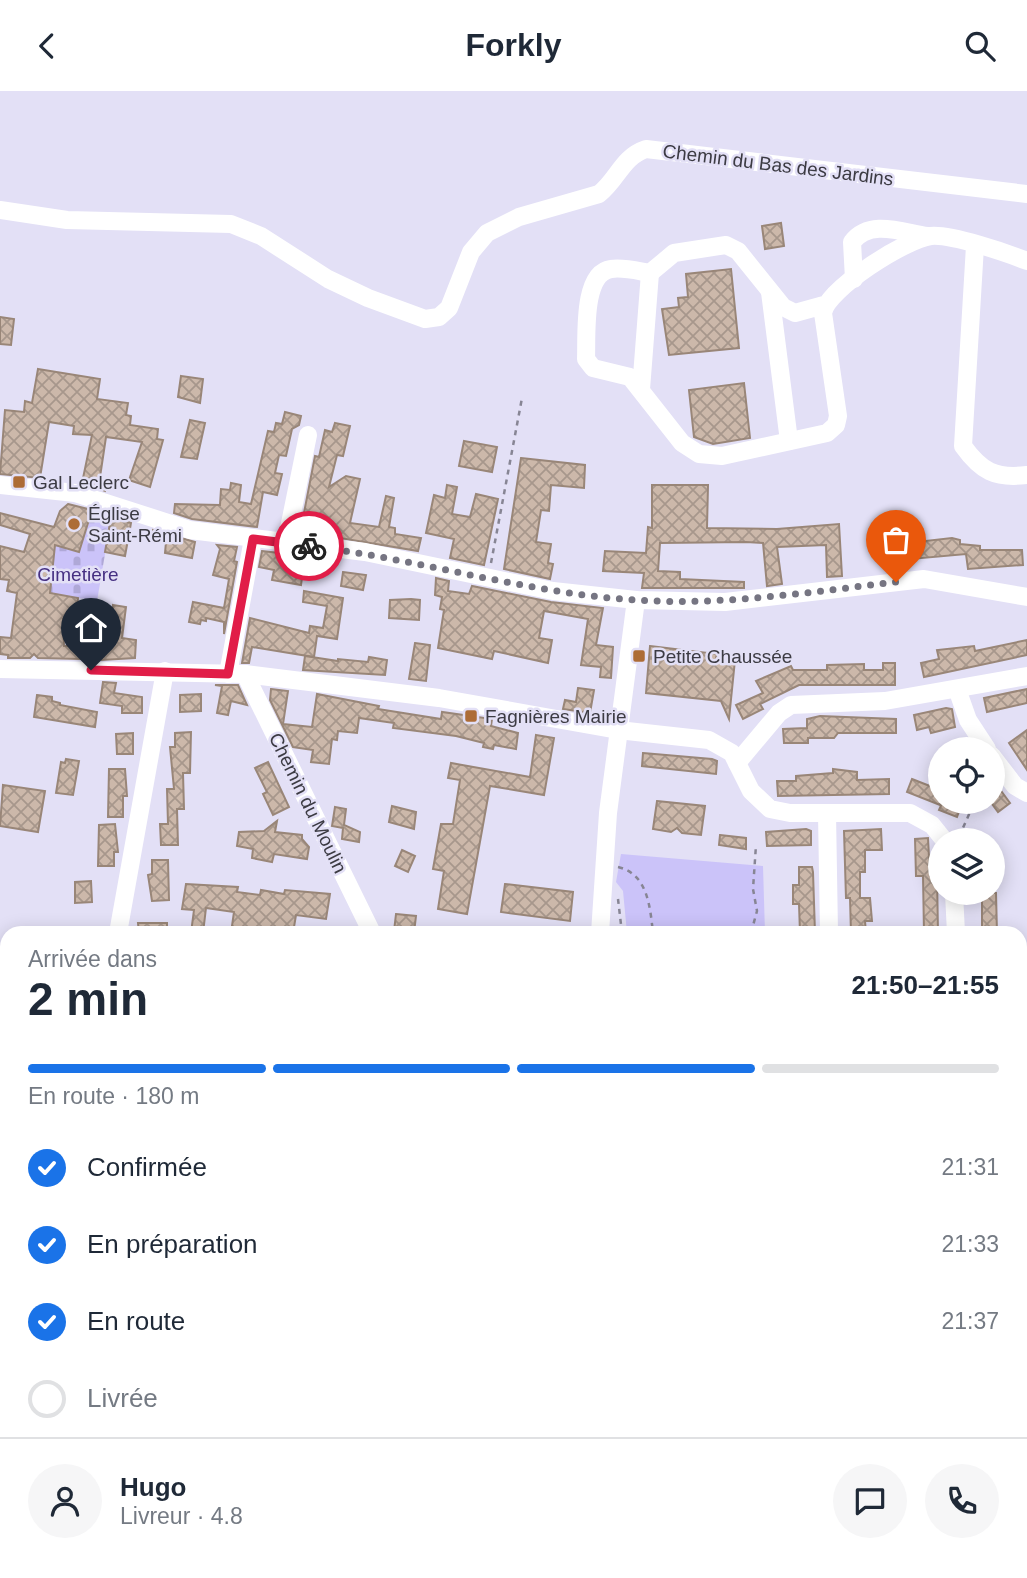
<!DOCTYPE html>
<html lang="fr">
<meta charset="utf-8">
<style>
:root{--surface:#fff;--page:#f6f6f7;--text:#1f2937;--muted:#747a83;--line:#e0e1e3;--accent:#1a73e8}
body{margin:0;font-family:Helvetica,sans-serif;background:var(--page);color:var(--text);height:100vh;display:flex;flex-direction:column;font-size:26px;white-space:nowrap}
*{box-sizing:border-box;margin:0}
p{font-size:23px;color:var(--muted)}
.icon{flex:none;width:38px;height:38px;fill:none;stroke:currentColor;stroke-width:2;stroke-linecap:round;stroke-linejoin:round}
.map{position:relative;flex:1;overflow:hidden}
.side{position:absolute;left:0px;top:835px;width:1027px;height:653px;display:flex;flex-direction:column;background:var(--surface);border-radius:21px 21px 0 0;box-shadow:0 4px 18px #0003}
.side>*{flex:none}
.tools{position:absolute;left:928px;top:646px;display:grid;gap:14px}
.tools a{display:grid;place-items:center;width:77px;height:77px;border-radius:50%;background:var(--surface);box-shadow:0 4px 18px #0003;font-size:35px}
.pin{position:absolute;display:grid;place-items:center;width:60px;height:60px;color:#fff;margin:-72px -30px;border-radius:50% 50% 50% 0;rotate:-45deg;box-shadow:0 0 7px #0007}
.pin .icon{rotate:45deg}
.courier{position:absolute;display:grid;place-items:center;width:70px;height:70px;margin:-35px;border:5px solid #e11d48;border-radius:50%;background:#fff;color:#222;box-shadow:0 2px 9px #0007}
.summary em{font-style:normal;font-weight:700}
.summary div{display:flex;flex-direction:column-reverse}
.summary{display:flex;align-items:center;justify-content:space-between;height:119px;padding:0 28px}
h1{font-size:46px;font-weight:700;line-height:52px}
.bar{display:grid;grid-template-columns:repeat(4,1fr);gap:10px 7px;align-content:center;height:84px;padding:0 28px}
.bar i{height:9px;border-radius:5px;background:var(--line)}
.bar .active{background:var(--accent)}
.bar p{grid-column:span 4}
.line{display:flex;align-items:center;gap:18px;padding:0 28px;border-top:2px solid var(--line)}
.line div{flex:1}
.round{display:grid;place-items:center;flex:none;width:74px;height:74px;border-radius:37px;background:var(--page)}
ol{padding:0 28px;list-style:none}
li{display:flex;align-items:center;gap:21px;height:77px}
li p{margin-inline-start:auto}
li .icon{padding:7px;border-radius:50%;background:var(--accent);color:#fff;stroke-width:4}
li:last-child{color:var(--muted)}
li i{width:38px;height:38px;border:4px solid var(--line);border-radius:50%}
header{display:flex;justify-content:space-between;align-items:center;height:91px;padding:0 28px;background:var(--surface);font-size:32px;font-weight:700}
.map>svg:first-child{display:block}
.built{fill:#d9d5f2}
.green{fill:#cbc3f9}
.cemetery{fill:url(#cemetery-stones)}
.building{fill:url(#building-cross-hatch);stroke:#998678;stroke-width:2}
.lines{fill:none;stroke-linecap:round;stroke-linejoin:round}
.path{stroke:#878594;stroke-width:2.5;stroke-dasharray:5 5;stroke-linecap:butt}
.minor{stroke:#fff;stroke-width:18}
.major{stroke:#dad4fd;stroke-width:23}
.done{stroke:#767582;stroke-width:7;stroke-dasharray:0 12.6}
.route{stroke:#e11d48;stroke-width:9}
.poi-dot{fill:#ad6c36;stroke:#e3e0f6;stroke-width:2.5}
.labels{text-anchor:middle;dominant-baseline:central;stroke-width:5;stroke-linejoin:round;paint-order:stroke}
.street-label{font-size:19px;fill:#3c3b43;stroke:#e3e0f6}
.poi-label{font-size:19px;fill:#3c3b43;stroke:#e3e0f6;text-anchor:start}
.park-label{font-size:19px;fill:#463082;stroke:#e3e0f6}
</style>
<header><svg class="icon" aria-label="back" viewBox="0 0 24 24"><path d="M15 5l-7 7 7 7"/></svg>Forkly<svg class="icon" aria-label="search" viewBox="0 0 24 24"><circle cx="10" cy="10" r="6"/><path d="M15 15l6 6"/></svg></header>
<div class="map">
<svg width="1027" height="1487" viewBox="0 0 1027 1487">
<defs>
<pattern id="cemetery-stones" width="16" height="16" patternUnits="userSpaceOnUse" patternTransform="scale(1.75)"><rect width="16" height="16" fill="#cbc3f9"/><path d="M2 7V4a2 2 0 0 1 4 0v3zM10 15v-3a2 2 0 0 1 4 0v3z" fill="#afa8d7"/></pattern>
<pattern id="building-cross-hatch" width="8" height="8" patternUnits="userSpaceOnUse" patternTransform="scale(1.75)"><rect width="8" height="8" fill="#ccb8aa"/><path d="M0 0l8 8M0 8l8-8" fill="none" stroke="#a7978c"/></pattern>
</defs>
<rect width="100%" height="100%" fill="#e3e0f6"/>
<path class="built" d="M1020,992H1027V1487H396L397,1480H1020Z"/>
<g class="green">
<path d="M621,763L763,775L765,842H627L623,800L616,791Z"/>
<path d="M7,1407V1480L121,1481L120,1487L0,1485V1445Z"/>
</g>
<path class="cemetery" d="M94,414L112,422L97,510L50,502L55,453L80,459Z"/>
<g class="building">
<path d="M781,132L784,155L765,158L762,135Z"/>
<path d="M731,178L739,257L669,264L662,218L679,216L678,207L688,206L686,183Z"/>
<path d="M0,226L14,228L11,254L0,253Z"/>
<path d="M38,278L100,288L97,308L128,312L126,324L131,325L130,334L158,338L157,348L163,349L150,396L129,389L142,351L106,346L100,386L106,392L105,400L82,392L92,344L73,343L74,335L49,331L40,387L0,383L5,319L24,321L25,310L32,312Z"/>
<path d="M181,285L203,288L200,312L178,306Z"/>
<path d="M744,292L750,347L713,353L694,346L689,299Z"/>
<path d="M285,321L301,325L299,334L292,338L286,365L279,364L275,382L282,383L277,404L263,401L257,436L192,428L174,422L175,413L220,414L221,398L230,399L231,392L241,394L239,411L251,413L268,340L274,341L276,332L282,333Z"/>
<path d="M190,329L205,332L197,368L181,366Z"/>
<path d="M335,332L350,335L343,365L337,364L329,396L346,385L360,388L350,432L379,436L386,405L394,407L389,436L395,437V443L421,447L418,460L334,446L335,441L309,435L310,429L303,427L315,365L319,366L325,339L332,341Z"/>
<path d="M464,350L497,356L492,381L459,375Z"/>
<path d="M521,367L585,374L584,397L551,394L549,420L541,419L536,451L551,453L548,472L553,473L550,488L504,478Z"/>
<path d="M447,394L457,396L452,423L470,426L476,403L498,408L484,474L450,467L454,448L426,442L434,404L445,407Z"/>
<path d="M652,394H708L707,437L777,438L839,433L842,485L827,486L826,454L777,456L782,493L767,495L763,452L746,451L660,452L658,480L680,481V488L744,491V497H642L644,482L603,480L605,460L646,462L648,436L652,437Z"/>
<path d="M68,413L92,419L79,461L55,454L50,502L78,507L76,530L63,528L64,555H79L80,568L38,567L34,563L30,567H8V564L0,563V546L11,547L17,502L7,500L9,489L0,488V455L24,461L30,443L0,434V422L54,436L60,420Z"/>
<path d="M111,426L131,432L125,465L105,461Z"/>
<path d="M153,439L195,451L192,467L165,462L166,451L152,449Z"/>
<path d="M909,443L916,444L917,451L952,447L960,449V453L980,455V459H1022L1023,474L968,478L966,463L911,468L910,459L872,463L871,447Z"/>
<path d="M217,454L237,456L234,470L237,471L224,543V531L206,527V530L201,529L200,533L189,531L193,511L224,517L229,488L213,484L220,458Z"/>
<path d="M262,460L305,465L301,494L272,489L274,479L259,476Z"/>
<path d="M343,481L366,484L363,499L341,495Z"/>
<path d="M436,487L449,490L448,500L469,503L472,495L551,511L603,517L596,554L613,556L611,587L600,586L601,576L581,574L588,528L544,520L539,547L552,549L548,572L494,560L492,568L438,557L444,519L440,518L442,506L435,504Z"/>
<path d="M304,500L343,507L337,548L317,545L314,566L252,556L249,572H242L250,527L309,542L310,535L323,537L327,515L303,511Z"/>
<path d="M411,508L420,509L419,529L389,527L390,509Z"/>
<path d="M113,514L126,516L122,547L136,549L135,567L102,569L103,552H111Z"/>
<path d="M1027,549V564L924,586L921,572L939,568L937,559L974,555L975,560Z"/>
<path d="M415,552L430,554L426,590L409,588Z"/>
<path d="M650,555L717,563L716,567L735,569L729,628L721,610L646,602Z"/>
<path d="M305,565L338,570V568L368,571L369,566L387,569L385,584L303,579Z"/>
<path d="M883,572H895V594H799L760,613L763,618L743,628L736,614L763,602L756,590L791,575L793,579H827V574L864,573V579H883Z"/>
<path d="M103,591L116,592L114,602L142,606V622H122V615L100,612Z"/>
<path d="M215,594H238L247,614L231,610L228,624L217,622L222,595Z"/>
<path d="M578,597L594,599L590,622L563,618L565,609L576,611Z"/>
<path d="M271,598L288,600L283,633L312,636L317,603L379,615L378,618L441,628L442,621L492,628L491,635L518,642L516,658L494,654L493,658L483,656L484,652L456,645L393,637L394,632L359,627L357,642L338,640L337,649L332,648L329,673L311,671L313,659L293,656L270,609Z"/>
<path d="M1027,598V612L987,621L984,607Z"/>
<path d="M201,603V620L180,621V604Z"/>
<path d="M37,604L52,606V610L60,612V614L97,621L95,636L34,626Z"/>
<path d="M946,617L952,618L955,636L931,642L929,636L917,639L914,624Z"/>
<path d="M820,625L896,628V642H838L834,647H808V652H784L783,638L807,637V628Z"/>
<path d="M1027,639V679L1009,652Z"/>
<path d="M191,641L190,682H183L184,718H177L178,754H161L160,733H168L167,698H174L170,656H175V642Z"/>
<path d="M133,642V663H117L116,643Z"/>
<path d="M536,644L554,647L544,704L490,695L467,823L438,818L444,780L433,778L441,733H453L460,689L448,687L451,672L530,686Z"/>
<path d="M643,662L712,668L717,670L716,683L642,675Z"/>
<path d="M66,668L79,670L73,704L56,702L61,671L65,672Z"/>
<path d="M268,671L289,716L273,724L263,703L267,701L255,677Z"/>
<path d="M109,678H125L127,705H123V726H108Z"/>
<path d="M833,678L857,681V689L889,688V703L778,705L777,690H796V685L833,682Z"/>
<path d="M912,688L940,699V714L907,701Z"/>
<path d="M3,694L45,700L38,741L0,735Z"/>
<path d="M999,697L1010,712L998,721L992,713V702Z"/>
<path d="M657,710L705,715L701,744L682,742L677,737L671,741L653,738Z"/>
<path d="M943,710H963L957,726L939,719Z"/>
<path d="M392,715L416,721L414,738L389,731Z"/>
<path d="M335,716L346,718L344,734L360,741L359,751L342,748L343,737L332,735Z"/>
<path d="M277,730L275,741L302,744V748L309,756L307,768L274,763L272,771L252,767L253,758L237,755L239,741L264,740Z"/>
<path d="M115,733L118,761H114V775H98L99,734Z"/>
<path d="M806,738L811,740V754L767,755L766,741Z"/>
<path d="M881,738L882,759H865V781H860V807H870L872,830H865L866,842H851L850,807H846L844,740Z"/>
<path d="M720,744L746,747V758L719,754Z"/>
<path d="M928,747L930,785L937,784L938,842H924L923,785H916L915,748Z"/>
<path d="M402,759L415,765L408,781L395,775Z"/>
<path d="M152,769H168L169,809L152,810L148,784L152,783Z"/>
<path d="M799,776H812L813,781L815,842H800L799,813H793V794H799Z"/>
<path d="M91,790L92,811L75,812V791Z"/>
<path d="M186,793L238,796L237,801L260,804L261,799L284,803L285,799L330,803L326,828L296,824L293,842H231L234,821L206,817L203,842H191L194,819L182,818Z"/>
<path d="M505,793L573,801L570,830L501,821Z"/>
<path d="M982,802H996L997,842H982Z"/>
<path d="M396,823L416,825L414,842L394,840Z"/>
<path d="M138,832H167V842H139Z"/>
</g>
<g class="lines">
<g class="path">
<path d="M491,472L522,307"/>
<path d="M955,741L962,739L975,710"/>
<path d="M618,776C648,783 650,816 653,842"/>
<path d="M618,808L622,842"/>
<path d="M751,842L757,820L753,798L756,754"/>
</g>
<g class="minor">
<path d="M0,119L67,129L231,133L261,145L328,188L368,207L425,228L439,226L449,217L471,161L487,142L519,126L599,103C618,88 622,66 646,58L1027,103"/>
<path d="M975,155L963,355C981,380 995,388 1027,384"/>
<path d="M854,188L852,151C870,128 901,141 927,145"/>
<path d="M770,201L789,350"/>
<path d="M824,214L795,222L783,216L738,160L726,154L674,162L650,182C638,180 623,176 611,178C582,182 587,245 586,268L593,277L630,286L682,352L699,363L722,365L827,342L836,334L838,325L823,222C827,198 906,148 931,145C951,143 1007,162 1027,170"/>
<path d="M641,298L650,182"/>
<path d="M0,394L75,402L190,439L365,461L553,500L636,509L725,511L924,488L1027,506"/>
<path d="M286,452L308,344"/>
<path d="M0,578L245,583L439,607L618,639L709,649L732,662L751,700L770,718L790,722H910L932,734L944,749"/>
<path d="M228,583L253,448"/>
<path d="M245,583L372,842"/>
<path d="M957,598L968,629L987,658"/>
<path d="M992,665L1015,695L1027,702"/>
<path d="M737,672L779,622L791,614L885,610L1027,585"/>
<path d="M827,722L829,842"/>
<path d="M954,802L956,842"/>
<path d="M118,842L165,580"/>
<path d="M600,842L608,722L636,509"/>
<path d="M1020,897L1027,896"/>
<path d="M0,1015H7"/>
<path d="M1020,1015H1027"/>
<path d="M1020,1107H1027"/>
<path d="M564,1480V1487"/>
<path d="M692,1480L693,1487"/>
<path d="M717,1480L718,1487"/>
<path d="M801,1480L802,1487"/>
<path d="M150,1487L151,1480"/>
<path d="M507,1487L508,1480"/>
<path d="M520,1487V1480"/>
<path d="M664,1487L666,1480"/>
</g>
<g class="major">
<path d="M1020,978H1027"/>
<path d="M0,992L7,991"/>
</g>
</g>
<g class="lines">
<path class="done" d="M309,455C419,468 525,502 635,509C723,515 810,501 896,491"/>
<path class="route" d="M91,579L228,583L253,448L309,455"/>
</g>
<g class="poi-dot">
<rect x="12" y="384" width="14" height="14" rx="3.5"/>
<circle cx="74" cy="433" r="7"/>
<rect x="632" y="558" width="14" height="14" rx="3.5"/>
<rect x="464" y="618" width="14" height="14" rx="3.5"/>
</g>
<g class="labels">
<g class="street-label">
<text transform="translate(778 74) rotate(7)">Chemin du Bas des Jardins</text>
<text transform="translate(308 712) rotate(64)">Chemin du Moulin</text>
</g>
<g class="poi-label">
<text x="33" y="391">Gal Leclerc</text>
<text x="88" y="422">Église<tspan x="88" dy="22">Saint-Rémi</tspan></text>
<text x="653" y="565">Petite Chaussée</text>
<text x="485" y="625">Fagnières Mairie</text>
</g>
<g class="park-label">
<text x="78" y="483">Cimetière</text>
</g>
</g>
</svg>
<div class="tools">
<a><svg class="icon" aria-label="locate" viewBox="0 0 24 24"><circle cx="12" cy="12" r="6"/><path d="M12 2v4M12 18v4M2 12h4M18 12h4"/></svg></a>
<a><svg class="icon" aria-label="layers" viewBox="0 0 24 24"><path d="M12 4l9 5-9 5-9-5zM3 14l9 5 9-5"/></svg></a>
</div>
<div class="pin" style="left:896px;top:491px;background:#ea580c"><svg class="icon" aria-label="bag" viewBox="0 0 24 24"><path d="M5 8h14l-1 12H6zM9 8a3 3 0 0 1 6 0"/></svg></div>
<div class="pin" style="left:91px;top:579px;background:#1f2937"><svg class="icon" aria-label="home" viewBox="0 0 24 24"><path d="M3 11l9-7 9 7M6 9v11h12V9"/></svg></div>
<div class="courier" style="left:309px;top:455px"><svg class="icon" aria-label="bike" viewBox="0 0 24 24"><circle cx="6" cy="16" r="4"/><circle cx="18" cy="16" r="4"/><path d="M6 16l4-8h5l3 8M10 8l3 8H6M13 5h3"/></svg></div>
<section class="side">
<div class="summary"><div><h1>2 min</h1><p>Arrivée dans</p></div><em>21:50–21:55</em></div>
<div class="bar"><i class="active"></i><i class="active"></i><i class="active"></i><i></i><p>En route · 180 m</p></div>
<ol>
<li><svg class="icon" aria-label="check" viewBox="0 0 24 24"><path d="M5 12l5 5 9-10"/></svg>Confirmée<p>21:31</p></li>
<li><svg class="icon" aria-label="check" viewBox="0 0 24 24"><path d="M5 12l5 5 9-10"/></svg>En préparation<p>21:33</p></li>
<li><svg class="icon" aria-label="check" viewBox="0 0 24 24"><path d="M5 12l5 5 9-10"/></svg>En route<p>21:37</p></li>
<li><i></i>Livrée</li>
</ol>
<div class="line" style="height:126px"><a class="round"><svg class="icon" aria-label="person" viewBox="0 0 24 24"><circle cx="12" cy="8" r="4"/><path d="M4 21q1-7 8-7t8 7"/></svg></a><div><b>Hugo</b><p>Livreur · 4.8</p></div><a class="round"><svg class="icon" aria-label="chat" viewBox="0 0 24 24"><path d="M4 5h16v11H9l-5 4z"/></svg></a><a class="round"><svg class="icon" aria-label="phone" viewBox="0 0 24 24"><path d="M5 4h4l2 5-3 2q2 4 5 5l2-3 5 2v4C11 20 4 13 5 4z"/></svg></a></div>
</section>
</div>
